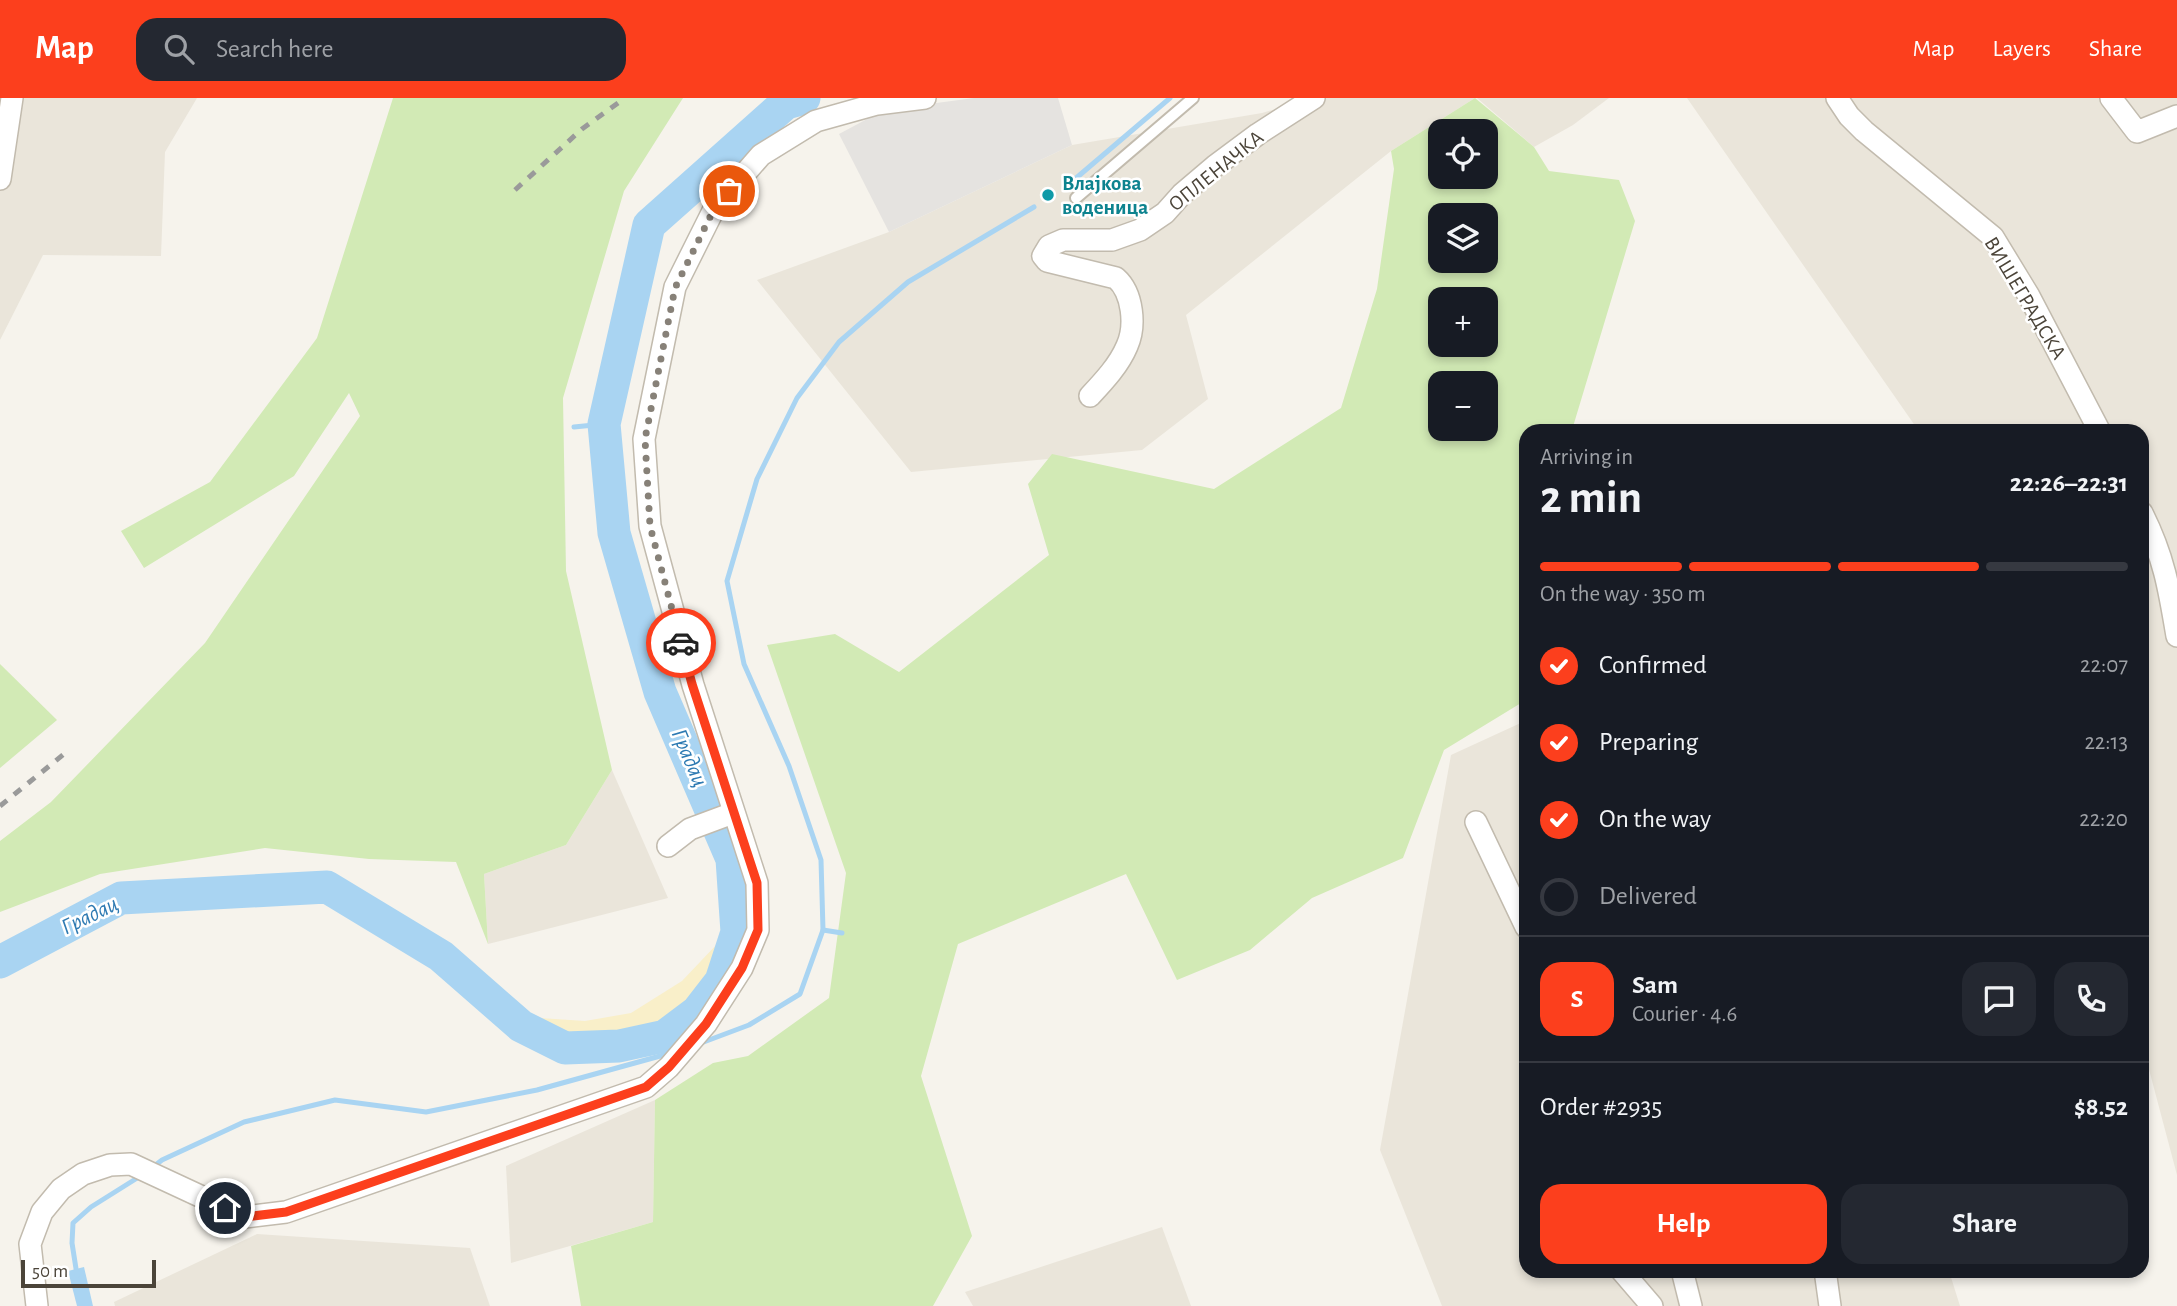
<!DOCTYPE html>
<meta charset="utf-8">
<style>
:root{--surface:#171b24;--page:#242831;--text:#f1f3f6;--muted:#9ea1a6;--line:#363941;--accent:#fc3f1d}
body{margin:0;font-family:"Alegreya Sans",sans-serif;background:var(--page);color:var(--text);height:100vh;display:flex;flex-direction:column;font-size:26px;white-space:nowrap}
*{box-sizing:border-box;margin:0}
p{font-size:23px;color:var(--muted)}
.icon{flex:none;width:38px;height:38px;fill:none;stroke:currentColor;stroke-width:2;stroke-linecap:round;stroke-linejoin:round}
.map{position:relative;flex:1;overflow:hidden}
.side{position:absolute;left:1519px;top:326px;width:630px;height:854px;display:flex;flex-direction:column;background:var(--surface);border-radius:21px;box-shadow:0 4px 10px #0003}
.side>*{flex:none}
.controls{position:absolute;left:1428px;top:21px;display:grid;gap:14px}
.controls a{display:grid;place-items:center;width:70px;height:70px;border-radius:14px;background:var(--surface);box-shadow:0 4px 10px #0003;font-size:35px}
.scale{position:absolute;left:21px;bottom:18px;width:135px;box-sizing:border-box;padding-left:7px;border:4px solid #4b4439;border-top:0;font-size:19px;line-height:24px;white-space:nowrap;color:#4b4439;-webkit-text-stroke:5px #fff;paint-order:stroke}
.pin{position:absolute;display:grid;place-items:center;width:60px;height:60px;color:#fff;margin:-30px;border:4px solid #fff;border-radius:50%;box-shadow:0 2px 7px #0007}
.courier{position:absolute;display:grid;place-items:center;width:70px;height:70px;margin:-35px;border:5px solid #fc3f1d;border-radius:50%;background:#fff;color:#222;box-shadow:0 2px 9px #0007}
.overview em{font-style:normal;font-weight:700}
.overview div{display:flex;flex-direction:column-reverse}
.overview{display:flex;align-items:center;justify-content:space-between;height:119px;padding:0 21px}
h1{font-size:46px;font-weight:700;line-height:52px}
.bar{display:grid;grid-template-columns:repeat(4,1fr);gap:10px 7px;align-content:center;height:84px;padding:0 21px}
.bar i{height:9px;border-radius:5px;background:var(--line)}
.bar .on{background:var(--accent)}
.bar p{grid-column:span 4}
.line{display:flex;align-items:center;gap:18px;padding:0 21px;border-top:2px solid var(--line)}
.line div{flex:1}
.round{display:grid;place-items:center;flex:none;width:74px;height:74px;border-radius:21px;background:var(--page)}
ol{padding:0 21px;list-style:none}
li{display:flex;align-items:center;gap:21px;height:77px}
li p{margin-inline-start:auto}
li .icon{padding:7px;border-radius:50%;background:var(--accent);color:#fff;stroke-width:4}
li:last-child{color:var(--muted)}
li i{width:38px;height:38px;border:4px solid var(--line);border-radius:50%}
.action{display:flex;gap:14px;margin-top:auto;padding:14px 21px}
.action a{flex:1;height:80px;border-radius:21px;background:var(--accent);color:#fff;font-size:28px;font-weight:700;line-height:80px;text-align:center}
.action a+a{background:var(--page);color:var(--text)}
header{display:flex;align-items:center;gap:42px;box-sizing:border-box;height:98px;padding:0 35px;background:var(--accent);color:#fff}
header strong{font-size:33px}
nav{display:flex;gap:38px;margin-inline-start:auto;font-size:24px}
.search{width:490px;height:63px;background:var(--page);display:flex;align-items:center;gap:18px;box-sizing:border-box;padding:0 24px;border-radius:21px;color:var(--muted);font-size:26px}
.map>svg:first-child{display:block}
.residential{fill:#eae5da}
.green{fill:#d2eab5;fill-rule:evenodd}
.sand{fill:#f9efc9}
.parking{fill:#e5e3e0}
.water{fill:#a9d4f2}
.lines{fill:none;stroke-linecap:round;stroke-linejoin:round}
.stream{stroke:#a9d4f2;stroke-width:5}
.river{stroke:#a9d4f2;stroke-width:33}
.service-casing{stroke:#c2bbae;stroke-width:14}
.minor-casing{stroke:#c2bbae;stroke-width:24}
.service{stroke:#fff;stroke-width:10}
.minor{stroke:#fff;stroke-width:21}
.rail{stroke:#9a9a9a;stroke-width:5;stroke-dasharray:9 9;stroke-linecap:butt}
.done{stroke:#878178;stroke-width:7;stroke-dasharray:0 12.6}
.route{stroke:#fc3f1d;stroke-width:9}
.culture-dot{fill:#0f9aa8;stroke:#fff;stroke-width:2.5}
.labels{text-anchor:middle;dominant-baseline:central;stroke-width:5;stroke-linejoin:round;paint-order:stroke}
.street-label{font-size:21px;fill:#4b4439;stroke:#fff}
.culture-label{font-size:21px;font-weight:bold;fill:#0d838f;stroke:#fff;text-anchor:start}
.water-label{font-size:23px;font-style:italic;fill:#2e7ab2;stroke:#fff}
</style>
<header>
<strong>Map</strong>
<div class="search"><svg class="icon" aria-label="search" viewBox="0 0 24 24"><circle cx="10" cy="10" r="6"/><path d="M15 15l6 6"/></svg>Search here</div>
<nav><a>Map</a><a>Layers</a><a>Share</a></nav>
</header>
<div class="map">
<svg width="2177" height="1208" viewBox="0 0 2177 1208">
<rect width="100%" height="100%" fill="#f6f3ec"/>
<g class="residential">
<path d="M0,0H197L165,54L161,158L43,157L0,242Z"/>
<path d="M1313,0H1475L1391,53L1186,217L1208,301L1142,352L911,374L757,182L889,134L1072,47L1262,15Z"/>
<path d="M1477,0H1609L1573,27L1534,49Z"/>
<path d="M1687,0H2177V1077L2142,945V332H1918Z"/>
<path d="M1526,620V1172L1949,1173L1960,1208H1442L1380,1052L1451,657L1525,623Z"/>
<path d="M612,672L668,800L488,846L484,776L566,747Z"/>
<path d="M655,1002L653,1124L511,1165L506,1068Z"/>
<path d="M1162,1129L1191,1208H973L965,1194Z"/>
<path d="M257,1136L470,1150L490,1208H115L114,1204Z"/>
</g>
<g class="green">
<path d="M393,0H683L624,93L563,300L566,473L612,672L566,747L484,776L488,846L456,764L369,761L265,750L100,776L0,814V743L51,704L205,545L360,318L349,295L294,378L144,470L121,433L210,384L317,240Z"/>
<path d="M1475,0L1534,49L1549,73L1619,82L1635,123L1572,332H1526V602L1444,652L1403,760L1312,800L1250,852L1177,882L1126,776L958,846L921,978L972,1138L933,1208H581L571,1148L653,1124L655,1002L713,965L748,958L829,900L846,775L767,547L835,536L899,574L1049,457L1028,386L1052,356L1214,391L1341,310L1377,191L1394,71L1391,53ZM1440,33H1486V79H1440ZM1440,117H1486V163H1440ZM1486,201V247H1440V201ZM1440,285H1486V331H1440Z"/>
<path d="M0,566L57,622L0,670Z"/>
</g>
<path class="sand" d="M737,834L721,883L697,914L665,938L619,948L565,950L521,928L540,920L585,923L631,915L682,883L719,844Z"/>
<path class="parking" d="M974,0H1058L1072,47L889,134L839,36L884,12Z"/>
<path class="water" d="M84,1169L93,1208H77L68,1173Z"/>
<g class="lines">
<g class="stream">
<path d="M1075,81L1170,0"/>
<path d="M574,329L604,326"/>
<path d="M823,832L842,835"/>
<path d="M701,945L749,927L800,896L823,832L821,762L789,668L744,566L727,483L757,381L797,300L839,244L908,184L1034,109"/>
<path d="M153,1069L162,1062L244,1024L335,1002L426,1014L537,992L671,955"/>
<path d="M77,1177L72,1145L73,1125L91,1109L142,1077"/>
</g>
<path class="river" d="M0,864L121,800L327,789L441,858L521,928L565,950L619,948L665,938L697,914L721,883L737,834L732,761L660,594L614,435L604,326L649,127L786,5L804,0"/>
<defs>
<path id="service" d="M1076,100L1193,0"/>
<g id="minor">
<path d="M1837,0L1849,18L1864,33L1993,139L2029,198L2099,332"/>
<path d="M2111,0L2137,34L2177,18"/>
<path d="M0,81L12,0"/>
<path d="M1090,298C1104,283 1119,267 1127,248C1136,228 1133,195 1116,180L1047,163L1043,158L1049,148L1063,142H1112L1140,132L1165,115L1182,96L1215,68L1258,36L1314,0"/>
<path d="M2142,415C2164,459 2169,490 2177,538"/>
<path d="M1476,724L1526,829"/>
<path d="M668,748L690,731L733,715"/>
<path d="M1621,1172L1652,1208"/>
<path d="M1682,1172L1691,1208"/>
<path d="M1825,1172L1830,1208"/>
<path d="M37,1208L30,1146L42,1114L61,1091L83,1076L110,1067L131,1066L245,1119L286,1114L646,989L669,969L706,926L742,870L758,832L757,785L693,587L650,428L644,341L675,189L714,111L761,57L816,23L877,6L925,0"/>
</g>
</defs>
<use href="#service" class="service-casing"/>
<use href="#minor" class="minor-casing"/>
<use href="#service" class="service"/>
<use href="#minor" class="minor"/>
<g class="rail">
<path d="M515,92L582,31L625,0"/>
<path d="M0,708L64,656"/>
</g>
</g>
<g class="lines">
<path class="done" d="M681,545L650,428L645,341L675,190L714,111L729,93"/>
<path class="route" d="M225,1110L245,1119L286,1114L646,989L669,969L706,926L742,870L758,832L757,785L692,586L681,545"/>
</g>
<circle class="culture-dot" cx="1048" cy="97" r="7"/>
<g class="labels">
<g class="street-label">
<text transform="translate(1216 73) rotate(-39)">ОПЛЕНАЧКА</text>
<text transform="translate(2025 200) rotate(59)">ВИШЕГРАДСКА</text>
</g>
<g class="culture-label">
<text x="1062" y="85">Влајкова<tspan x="1062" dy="24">воденица</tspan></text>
</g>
<g class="water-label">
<text transform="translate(689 660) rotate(67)">Градац</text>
<text transform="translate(90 818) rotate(-26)">Градац</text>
</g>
</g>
</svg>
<div class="controls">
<a><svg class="icon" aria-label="locate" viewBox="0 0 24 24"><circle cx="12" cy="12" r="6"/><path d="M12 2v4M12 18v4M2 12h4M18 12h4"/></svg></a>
<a><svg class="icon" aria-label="layers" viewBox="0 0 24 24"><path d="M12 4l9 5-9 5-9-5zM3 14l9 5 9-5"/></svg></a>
<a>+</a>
<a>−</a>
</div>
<div class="scale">50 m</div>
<div class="pin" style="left:729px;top:93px;background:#ea580c"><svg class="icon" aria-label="bag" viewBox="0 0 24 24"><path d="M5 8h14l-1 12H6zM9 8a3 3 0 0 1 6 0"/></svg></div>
<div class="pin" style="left:225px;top:1110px;background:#1f2937"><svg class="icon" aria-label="home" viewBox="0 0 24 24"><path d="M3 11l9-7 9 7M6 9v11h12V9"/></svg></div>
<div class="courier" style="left:681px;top:545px"><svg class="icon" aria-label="car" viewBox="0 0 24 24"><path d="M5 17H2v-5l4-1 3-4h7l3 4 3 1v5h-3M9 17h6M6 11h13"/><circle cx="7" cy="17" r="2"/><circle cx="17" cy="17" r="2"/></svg></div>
<section class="side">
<div class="overview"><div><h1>2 min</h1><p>Arriving in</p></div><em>22:26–22:31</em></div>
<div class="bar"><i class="on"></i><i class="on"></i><i class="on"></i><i></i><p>On the way · 350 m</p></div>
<ol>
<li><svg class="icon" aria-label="check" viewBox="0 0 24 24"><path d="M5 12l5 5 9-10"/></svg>Confirmed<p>22:07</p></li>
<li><svg class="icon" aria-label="check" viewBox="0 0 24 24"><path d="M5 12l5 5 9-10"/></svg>Preparing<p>22:13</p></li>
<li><svg class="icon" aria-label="check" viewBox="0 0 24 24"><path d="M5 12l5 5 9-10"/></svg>On the way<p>22:20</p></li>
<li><i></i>Delivered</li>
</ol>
<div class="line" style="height:126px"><b class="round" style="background:var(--accent);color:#fff">S</b><div><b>Sam</b><p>Courier · 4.6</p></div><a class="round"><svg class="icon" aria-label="chat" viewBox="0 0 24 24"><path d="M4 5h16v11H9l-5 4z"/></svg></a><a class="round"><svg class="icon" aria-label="phone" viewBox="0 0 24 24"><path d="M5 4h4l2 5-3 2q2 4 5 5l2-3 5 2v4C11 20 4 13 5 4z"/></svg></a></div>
<div class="line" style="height:91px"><div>Order #2935</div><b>$8.52</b></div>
<div class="action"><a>Help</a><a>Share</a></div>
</section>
</div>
